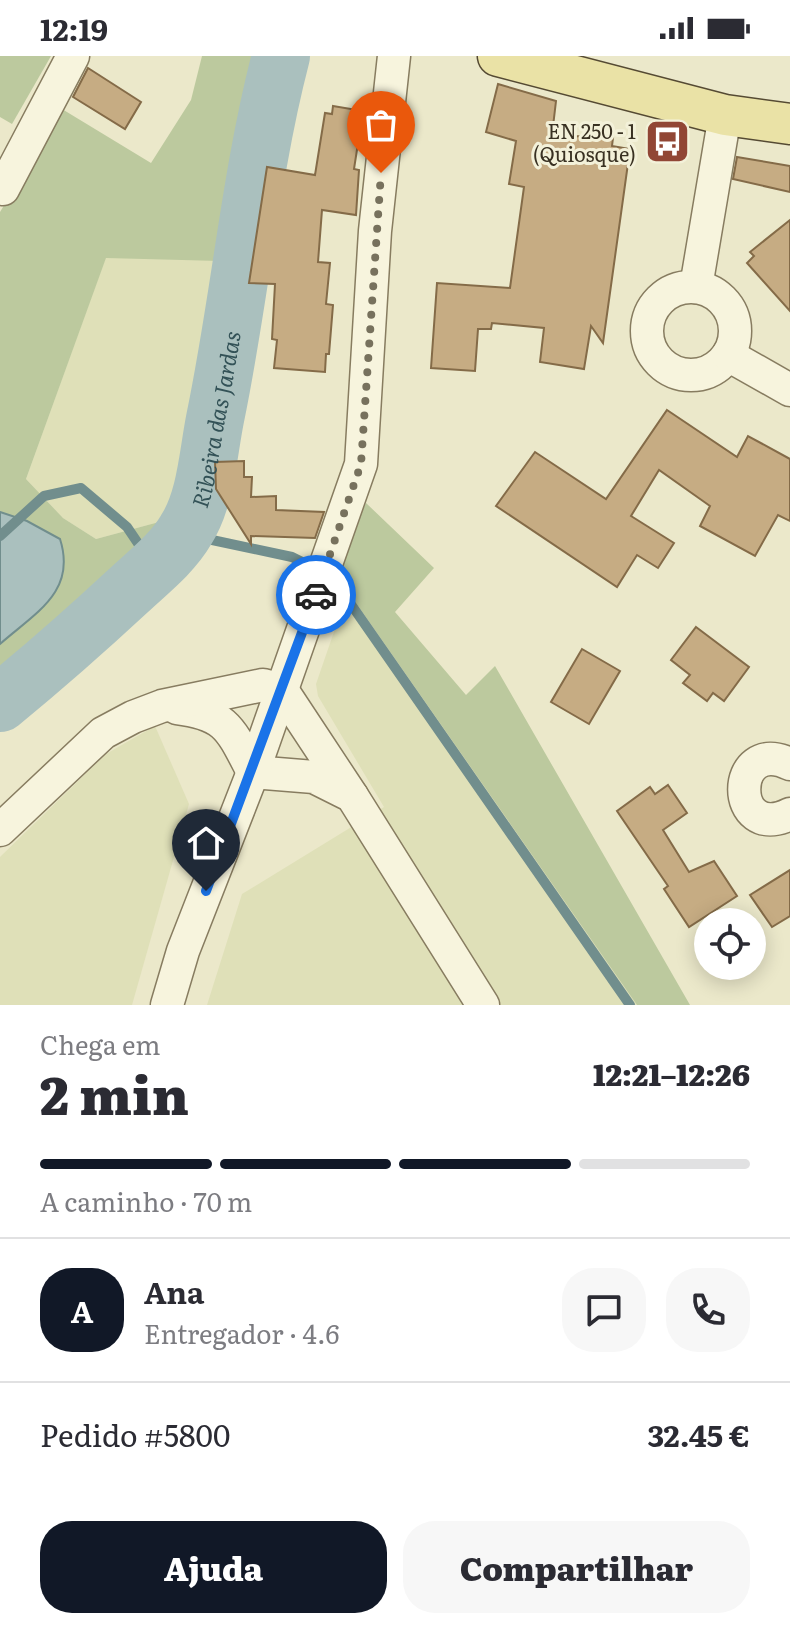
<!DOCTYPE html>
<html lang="pt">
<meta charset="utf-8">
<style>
:root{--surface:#fff;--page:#f7f7f7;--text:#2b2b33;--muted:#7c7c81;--line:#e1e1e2;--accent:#111827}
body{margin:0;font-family:Literata,serif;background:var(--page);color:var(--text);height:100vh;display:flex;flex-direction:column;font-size:30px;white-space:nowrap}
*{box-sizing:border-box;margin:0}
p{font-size:26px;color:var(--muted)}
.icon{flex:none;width:44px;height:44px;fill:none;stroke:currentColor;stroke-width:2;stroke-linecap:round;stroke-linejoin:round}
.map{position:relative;height:949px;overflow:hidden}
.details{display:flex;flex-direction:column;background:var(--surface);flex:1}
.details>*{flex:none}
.fabs{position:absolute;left:694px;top:852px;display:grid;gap:16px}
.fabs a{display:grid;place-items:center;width:72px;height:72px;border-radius:50%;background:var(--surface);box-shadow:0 4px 20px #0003;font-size:40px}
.pin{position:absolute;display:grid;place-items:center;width:68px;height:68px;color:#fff;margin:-82px -34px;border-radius:50% 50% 50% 0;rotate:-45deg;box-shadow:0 0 8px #0007}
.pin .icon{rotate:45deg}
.courier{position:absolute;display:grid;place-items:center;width:80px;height:80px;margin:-40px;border:6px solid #1a73e8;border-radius:50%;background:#fff;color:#222;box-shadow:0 2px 10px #0007}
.summary em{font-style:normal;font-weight:800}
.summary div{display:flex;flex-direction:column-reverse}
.summary{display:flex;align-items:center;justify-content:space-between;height:136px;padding:0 40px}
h1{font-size:52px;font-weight:800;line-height:60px}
.bar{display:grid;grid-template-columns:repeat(4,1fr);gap:12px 8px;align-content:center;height:96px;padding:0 40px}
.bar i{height:10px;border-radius:6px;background:var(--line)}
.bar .selected{background:var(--accent)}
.bar p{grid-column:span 4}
.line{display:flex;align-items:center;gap:20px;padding:0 40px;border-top:2px solid var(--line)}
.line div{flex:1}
.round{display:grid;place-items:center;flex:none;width:84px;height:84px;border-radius:32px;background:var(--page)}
.primary-button{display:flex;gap:16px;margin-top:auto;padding:16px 40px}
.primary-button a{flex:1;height:92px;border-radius:32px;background:var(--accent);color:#fff;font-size:32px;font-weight:800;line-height:92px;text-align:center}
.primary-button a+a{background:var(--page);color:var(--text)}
.status{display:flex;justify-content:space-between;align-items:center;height:56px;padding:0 40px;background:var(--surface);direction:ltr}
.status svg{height:22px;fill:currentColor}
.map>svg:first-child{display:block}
.farmland{fill:#dfe0b8}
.green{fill:#bcc99e;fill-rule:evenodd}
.water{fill:#aac0be;stroke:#718e8d;stroke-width:2}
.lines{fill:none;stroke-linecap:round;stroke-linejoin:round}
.stream{stroke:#718e8d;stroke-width:10}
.river{stroke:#aac0be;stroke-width:58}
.building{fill:#c6ac83;stroke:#846b48;stroke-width:2}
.minor-casing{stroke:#877c60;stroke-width:35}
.major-casing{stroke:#554a33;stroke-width:43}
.minor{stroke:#f7f4dd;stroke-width:32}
.major{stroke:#eae2a6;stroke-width:40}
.done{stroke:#77715d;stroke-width:8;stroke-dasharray:0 14.4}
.route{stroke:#1a73e8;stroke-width:10}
.labels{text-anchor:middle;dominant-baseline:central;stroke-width:6;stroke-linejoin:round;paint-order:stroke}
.poi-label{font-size:20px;fill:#393122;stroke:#f3f1d9;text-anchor:end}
.water-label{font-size:22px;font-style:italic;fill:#335257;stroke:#f3f1d9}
</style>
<div class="status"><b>12:19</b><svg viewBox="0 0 49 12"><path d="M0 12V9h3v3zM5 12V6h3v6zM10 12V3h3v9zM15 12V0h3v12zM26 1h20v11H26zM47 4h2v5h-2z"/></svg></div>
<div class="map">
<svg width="790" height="949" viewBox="0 0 790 949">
<rect width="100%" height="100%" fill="#ebe8ca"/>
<g class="farmland">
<path d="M106,201L220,204L170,463L96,483L63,462L26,423Z"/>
<path d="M348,535L637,949H207L242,838L384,751L318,640L316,628Z"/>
<path d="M155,670L189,748L132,949H0V801L106,698Z"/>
</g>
<g class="green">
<path d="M0,0H51L12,68L0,61Z"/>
<path d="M202,0H296L279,63L206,455L159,521L0,663V156L62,53L151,107L191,44ZM106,202L220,205L170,463L96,483L63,462L26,423Z"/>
<path d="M366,447L434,512L395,556L466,639L495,610L690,949H637L333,514Z"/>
</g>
<path class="water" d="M0,456L27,465L60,483C77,536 35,557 0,588Z"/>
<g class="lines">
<g class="stream">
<path d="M184,478L292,501L310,510"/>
<path d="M0,480L44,440L81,432L127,471L154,511"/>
<path d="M348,544L630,949"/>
</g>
<path class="river" id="s1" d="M0,647C44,611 86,574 128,535C147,517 172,498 186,474C206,443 208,398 215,363C240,243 250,119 281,0"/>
</g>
<g class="building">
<path d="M88,12L141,46L125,73L73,41Z"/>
<path d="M498,28L556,45L552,79L613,82L612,90L630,93L603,287L591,270L584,313L540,306L544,272L492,267L491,273H478L475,315L431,312L437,227L510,232L524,131L509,128L516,85L486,76Z"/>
<path d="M333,50L363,55L354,113L359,114L356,159L322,154L318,206L330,207L326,248L333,249L329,298H326L325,316L274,312L277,284L272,283L275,228L249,227L267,111L315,119L325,57L332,58Z"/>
<path d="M737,101L790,110V136L733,123Z"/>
<path d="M790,164V255L747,207L754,200L750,196Z"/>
<path d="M667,354L737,401L748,380L790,403V465L778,459L755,500L700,470L710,450L659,414L631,460L674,487L658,512L637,499L617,531L496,450L535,396L606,443Z"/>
<path d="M244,405V421H252L251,441L276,440V454L324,456L315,482L251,480V488L216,433L215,406Z"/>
<path d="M696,571L749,611L724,645L713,637L707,645L683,627L690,619L671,604Z"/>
<path d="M582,593L620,615L589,668L551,646Z"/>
<path d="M668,729L687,757L663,774L689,816L714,805L737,840L689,871L664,833L668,830L617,755L650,731L655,738Z"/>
<path d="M790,814V860L772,871L750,839Z"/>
</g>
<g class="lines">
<defs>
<g id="minor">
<path d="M3,133L73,0"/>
<path d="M696,231L725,59"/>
<circle cx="691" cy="275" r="44"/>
<path d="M728,299L790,334"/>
<path d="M177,652C227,658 231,674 253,716"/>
<path d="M790,708C729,679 729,788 790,758"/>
<path d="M253,716L314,721L352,740L483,949"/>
<path d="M0,774L103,677L133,661L162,650L263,629L282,634L352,740"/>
<path d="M167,949L183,895L253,716L361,408L375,175L394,0"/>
</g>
<path id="major" d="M498,0L725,59L790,68"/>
</defs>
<use href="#minor" class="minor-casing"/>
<use href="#major" class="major-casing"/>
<use href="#minor" class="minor"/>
<use href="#major" class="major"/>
</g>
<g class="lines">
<path class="done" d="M316,539L361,408L381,117"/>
<path class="route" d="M206,835L316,539"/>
</g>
<defs>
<symbol id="bus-square" viewBox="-11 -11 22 22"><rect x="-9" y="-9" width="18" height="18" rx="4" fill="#914635" stroke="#f3f1d9"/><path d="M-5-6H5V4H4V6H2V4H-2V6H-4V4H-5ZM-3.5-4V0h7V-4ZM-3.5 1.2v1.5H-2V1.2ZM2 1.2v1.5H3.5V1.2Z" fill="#fff"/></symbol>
</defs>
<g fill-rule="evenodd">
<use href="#bus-square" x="642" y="60" width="51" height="51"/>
</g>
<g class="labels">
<g class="poi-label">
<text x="636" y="74">EN 250 - 1<tspan x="636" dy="23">(Quiosque)</tspan></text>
</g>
<g class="water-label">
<text stroke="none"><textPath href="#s1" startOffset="370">Ribeira das Jardas</textPath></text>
</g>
</g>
</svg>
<div class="fabs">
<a><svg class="icon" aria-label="locate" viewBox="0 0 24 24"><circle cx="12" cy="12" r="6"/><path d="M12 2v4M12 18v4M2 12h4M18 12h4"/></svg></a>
</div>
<div class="pin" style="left:381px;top:117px;background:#ea580c"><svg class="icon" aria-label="bag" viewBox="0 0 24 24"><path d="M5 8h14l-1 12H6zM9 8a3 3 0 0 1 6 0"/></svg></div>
<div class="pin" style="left:206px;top:835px;background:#1f2937"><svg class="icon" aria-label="home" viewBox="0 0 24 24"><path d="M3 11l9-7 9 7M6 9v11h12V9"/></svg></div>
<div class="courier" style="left:316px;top:539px"><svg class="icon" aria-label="car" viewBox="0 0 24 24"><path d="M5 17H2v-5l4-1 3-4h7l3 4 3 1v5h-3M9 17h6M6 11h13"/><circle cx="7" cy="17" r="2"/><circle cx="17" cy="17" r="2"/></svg></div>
</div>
<section class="details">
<div class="summary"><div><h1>2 min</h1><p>Chega em</p></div><em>12:21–12:26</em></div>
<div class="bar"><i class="selected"></i><i class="selected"></i><i class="selected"></i><i></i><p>A caminho · 70 m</p></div>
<div class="line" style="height:144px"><b class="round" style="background:var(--accent);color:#fff">A</b><div><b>Ana</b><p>Entregador · 4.6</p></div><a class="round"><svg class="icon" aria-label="chat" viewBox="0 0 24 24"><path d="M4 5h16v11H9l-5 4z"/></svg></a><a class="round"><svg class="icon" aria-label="phone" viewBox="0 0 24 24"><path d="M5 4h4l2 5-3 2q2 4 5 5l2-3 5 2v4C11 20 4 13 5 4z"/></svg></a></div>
<div class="line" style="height:104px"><div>Pedido #5800</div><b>32.45 €</b></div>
<div class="primary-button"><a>Ajuda</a><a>Compartilhar</a></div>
</section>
